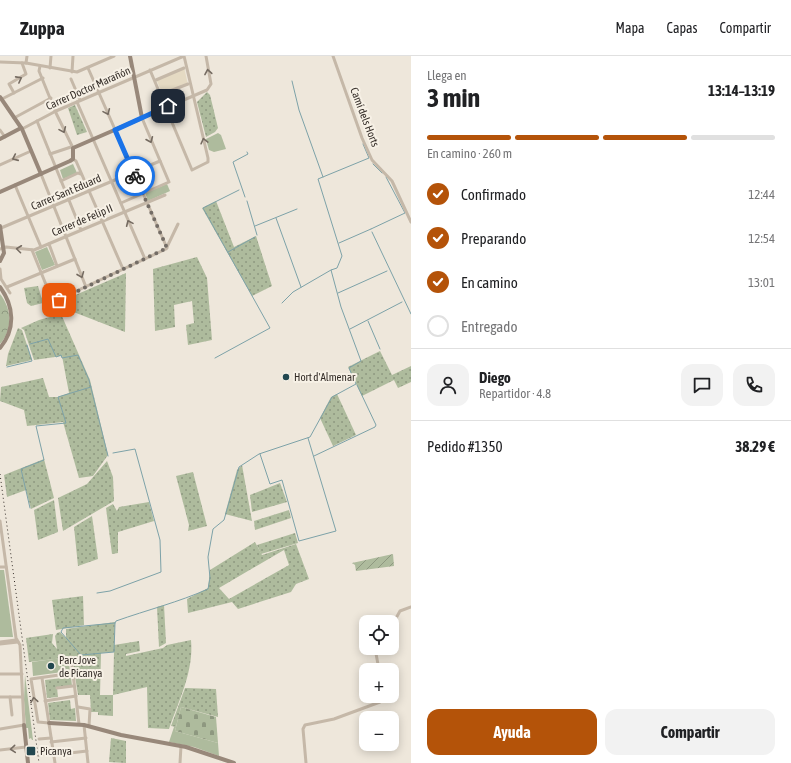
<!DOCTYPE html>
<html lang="es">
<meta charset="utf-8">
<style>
:root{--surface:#fff;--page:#f2f2f2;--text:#202124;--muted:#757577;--line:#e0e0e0;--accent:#b45309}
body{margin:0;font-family:"Asap Condensed",sans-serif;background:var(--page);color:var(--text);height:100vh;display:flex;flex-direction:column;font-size:15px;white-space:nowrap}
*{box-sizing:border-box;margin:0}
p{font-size:13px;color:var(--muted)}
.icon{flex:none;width:22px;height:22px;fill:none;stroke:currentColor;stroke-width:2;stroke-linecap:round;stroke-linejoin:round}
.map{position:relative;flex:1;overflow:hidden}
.details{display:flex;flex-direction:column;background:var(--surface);width:380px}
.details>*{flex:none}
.tools{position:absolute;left:359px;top:559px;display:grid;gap:8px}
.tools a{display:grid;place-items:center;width:40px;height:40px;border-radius:8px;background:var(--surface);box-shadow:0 2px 10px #0003;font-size:20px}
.pin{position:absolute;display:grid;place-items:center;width:34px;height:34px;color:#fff;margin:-17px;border-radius:8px;box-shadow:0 2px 6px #0006}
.courier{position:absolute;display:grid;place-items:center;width:40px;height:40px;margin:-20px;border:3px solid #1a73e8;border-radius:50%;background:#fff;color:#222;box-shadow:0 1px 5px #0007}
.summary em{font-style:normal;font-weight:700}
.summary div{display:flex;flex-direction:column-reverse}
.summary{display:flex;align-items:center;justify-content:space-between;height:68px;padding:0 16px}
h1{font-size:26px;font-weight:700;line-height:30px}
.bar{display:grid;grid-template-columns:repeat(4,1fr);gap:6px 4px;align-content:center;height:48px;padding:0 16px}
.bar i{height:5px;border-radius:3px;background:var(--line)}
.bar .active{background:var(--accent)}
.bar p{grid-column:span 4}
.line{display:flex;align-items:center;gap:10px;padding:0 16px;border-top:1px solid var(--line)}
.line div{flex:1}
.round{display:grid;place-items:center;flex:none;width:42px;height:42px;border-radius:12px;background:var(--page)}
ol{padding:0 16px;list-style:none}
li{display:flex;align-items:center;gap:12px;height:44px}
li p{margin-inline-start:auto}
li .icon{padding:4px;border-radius:50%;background:var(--accent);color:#fff;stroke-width:4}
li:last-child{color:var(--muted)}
li i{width:22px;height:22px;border:2px solid var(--line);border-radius:50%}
.action{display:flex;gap:8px;margin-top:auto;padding:8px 16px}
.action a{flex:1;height:46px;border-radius:12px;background:var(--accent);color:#fff;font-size:16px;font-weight:700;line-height:46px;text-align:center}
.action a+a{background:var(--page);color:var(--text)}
header{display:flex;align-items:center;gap:24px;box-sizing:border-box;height:56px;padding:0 20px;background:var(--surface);border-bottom:1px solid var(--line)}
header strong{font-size:19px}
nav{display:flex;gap:22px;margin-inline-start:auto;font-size:14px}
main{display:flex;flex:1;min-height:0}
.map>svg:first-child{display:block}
.grass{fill:url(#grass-dots);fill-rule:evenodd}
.forest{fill:url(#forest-crowns)}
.cemetery{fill:url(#cemetery-stones)}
.park{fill:#aebb9d}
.garden{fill:url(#garden-furrows)}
.plaza{fill:#e5dac3}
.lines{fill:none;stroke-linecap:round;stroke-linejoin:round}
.stream{stroke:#7da2a8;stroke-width:1}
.street{stroke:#c5b8a8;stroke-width:3}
.secondary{stroke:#98887a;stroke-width:4}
.rail{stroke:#332c27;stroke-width:1;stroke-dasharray:1 3;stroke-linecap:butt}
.oneway{stroke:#756b61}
.done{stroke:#746d66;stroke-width:4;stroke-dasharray:0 7.2}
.route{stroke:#1a73e8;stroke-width:5}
.poi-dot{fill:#22474f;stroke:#f7f1e6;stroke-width:1.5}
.labels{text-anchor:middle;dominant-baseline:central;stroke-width:4;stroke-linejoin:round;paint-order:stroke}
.street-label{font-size:11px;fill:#332c27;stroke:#f7f1e6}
.poi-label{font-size:11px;fill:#332c27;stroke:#f7f1e6;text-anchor:start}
</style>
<header>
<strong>Zuppa</strong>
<nav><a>Mapa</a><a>Capas</a><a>Compartir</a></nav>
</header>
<main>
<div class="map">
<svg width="411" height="707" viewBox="0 0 411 707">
<defs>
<pattern id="grass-dots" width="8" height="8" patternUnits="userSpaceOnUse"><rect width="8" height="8" fill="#aebb9d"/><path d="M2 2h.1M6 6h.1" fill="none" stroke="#8e9880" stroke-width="1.8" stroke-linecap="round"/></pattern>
<pattern id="forest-crowns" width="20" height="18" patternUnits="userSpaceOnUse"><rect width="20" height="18" fill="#aebb9d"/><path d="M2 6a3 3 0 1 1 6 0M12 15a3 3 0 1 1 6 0" fill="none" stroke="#8e9880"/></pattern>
<pattern id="cemetery-stones" width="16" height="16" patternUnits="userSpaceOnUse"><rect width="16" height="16" fill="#aebb9d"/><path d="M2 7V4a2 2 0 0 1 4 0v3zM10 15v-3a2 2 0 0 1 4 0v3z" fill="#8e9880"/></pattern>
<pattern id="garden-furrows" width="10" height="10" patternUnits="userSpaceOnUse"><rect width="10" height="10" fill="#aebb9d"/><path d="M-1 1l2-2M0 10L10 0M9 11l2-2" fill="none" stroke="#8e9880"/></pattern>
</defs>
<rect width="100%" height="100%" fill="#eee7db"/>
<g class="grass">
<path d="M207,36L210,39L218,72L215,76L206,81L197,46Z"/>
<path d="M75,49L87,76L77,79L68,52Z"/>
<path d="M216,145L234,191L256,180L272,230L252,240L202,152Z"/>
<path d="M197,201L207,222L212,284L188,289L186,269L194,267L192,245L174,249L175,271L155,275L153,213Z"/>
<path d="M126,217L125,276L58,250L57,247Z"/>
<path d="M38,230L43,247L31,250L27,247L24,232Z"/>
<path d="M61,258L90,324L108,399L93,420L79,422L63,366L27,370L24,354L0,345L1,331L43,322L49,341H58L69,337L62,300L34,304L24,274L21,272L39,264Z"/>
<path d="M18,272L22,274L32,304L6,310L8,298Z"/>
<path d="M380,295L392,319L411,310V326L398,332L394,324L362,340L348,311Z"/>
<path d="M337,338L356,379L333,390L320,362L331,341Z"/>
<path d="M44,403L54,442L31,453L26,434L7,441L4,419Z"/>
<path d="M107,405L113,421L114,445L63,475L58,442L87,428Z"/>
<path d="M242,409L252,465L225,458L237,414Z"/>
<path d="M193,416L207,470L188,475L189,469L176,420Z"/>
<path d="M280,427L287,446L252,456L250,439Z"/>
<path d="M54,444L58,476L38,484L34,454Z"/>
<path d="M149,446L154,465L118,476V497L112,498L106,452L113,448L117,455L119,451Z"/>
<path d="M289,454L291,462L255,474L254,465Z"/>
<path d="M92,460L98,503L78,510L74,471Z"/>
<path d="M295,477L298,487L261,498L257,489Z"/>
<path d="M255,486L262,499L296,488L309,523L296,528L291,536L238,553L232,546L188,557L187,543L208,532L210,514ZM284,494L289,509L229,543L219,532Z"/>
<path d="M83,540L84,569L56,574L52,544Z"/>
<path d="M164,549L166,587L159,591L157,551Z"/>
<path d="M115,566L114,589L139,585L140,595L126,598V600L163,592L167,589L191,584C194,615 179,644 169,673L148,672L147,631L113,639V660L98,659V656H91L90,639H78L72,601L29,606L26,582L53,578L52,587L57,593L55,580L57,577L60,576L66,582V573ZM114,596L113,639H100L101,597Z"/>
<path d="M71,621L72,630L57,632L58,641L47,642L45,624Z"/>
<path d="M185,632L216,633L218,661L181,651L176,671L171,670Z"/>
<path d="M70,644L71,653L75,652L76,665L50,664L48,647Z"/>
<path d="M111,682L126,685V707L109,706Z"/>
</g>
<path class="forest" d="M0,238C12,253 13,273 0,288Z"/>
<path class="cemetery" d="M181,651L216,661L218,687L175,675Z"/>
<g class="park">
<path d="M218,77L221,79L226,93L214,96L209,94L206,83Z"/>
<path d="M73,108L77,117L63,123L60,114Z"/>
<path d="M167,128L170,135L148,145L145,137Z"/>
<path d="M47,191L55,209L42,214L35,196Z"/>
<path d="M0,514H4L13,581H0Z"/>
<path d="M68,601L70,615L33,620L32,606Z"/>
<path d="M25,619L33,684H32L31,682L29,683L28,672H26L24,644Z"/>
<path d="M174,671H176L175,675L218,687L219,700L194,691L169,686Z"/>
</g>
<path class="garden" d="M393,498L394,510L356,515L355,509L352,507Z"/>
<path class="plaza" d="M184,11L188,29L163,39L156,23Z"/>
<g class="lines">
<g class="stream">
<path d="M292,25L299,54L323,121"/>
<path d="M373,108L382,117"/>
<path d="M245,141L233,106L248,98L247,96"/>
<path d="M247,145L257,179"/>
<path d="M276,162L301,231"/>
<path d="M255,170L297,153"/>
<path d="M371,173L405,157L386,121"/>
<path d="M372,176L411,258"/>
<path d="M339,187L371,173"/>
<path d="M228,196L255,181"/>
<path d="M338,237L387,215"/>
<path d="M282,247L293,236L331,214"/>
<path d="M368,265L380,293"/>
<path d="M350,273L402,246"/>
<path d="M30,288L48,283L56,301L61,299L62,302L78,299L89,324L108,400"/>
<path d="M215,302L270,272L203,152L239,134"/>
<path d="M7,311L32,305L27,289"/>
<path d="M260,398L270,428L282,424L299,485L336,475L308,382"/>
<path d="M314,400L375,371L376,369L357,329"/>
<path d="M30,452L21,413L44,404L36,370L66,367L58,341L91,331"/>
<path d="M97,537L110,535L161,516L160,484L135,393L113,397"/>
<path d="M115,567L63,572L61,576L81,599L114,596L115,567L116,565C147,554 179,546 208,533L210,522L208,501L213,473L224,464L239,411L259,398L310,381L332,341L356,328L349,312L361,305L341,251L331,214L337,212L342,200L318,123L369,102L363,88"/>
</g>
<g class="street">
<path d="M333,0L362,82L372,104L392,125L411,166"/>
<path d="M0,6L26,7L77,16L114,0"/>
<path d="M26,7L27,0"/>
<path d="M40,10L39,15L56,57L73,92"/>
<path d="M50,12L51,0"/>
<path d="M88,12L167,192"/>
<path d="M72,16L73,0"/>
<path d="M71,23L80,44"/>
<path d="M156,24L184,12"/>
<path d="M14,37L9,28L26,18L22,7"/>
<path d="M162,38L188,28"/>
<path d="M2,43L43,22"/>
<path d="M77,46L145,203"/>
<path d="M14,62L51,42"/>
<path d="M37,65L81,174"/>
<path d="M22,73L56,55L184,0L208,102V106L192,114L150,14"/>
<path d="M0,74L5,81"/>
<path d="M50,98L71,91"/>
<path d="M73,103L76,105L123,213"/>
<path d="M0,109L31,95"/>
<path d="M41,118L86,231"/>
<path d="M61,125L78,117L81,118"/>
<path d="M15,129L41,191"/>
<path d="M121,147L169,126L142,62L207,34L211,28L206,0"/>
<path d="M1,172L160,105"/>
<path d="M49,188L57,210"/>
<path d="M0,193L6,191L34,194L165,139"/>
<path d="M32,194L53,246L166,193L178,168"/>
<path d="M0,213L1,223L10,237"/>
<path d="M7,231L75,203"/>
<path d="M0,465L16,582L20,589L24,669L0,673"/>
<path d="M0,511H6"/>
<path d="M391,566L395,564L400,555L411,551"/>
<path d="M0,586L16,584"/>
<path d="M0,588L18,586"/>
<path d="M375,592L379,614"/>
<path d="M71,601L79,668"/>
<path d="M0,618H22"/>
<path d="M42,622L55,707"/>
<path d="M57,632L73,630"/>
<path d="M0,641H22"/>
<path d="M10,641L12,659"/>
<path d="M45,645L76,640"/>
<path d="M78,651L90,653L89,670"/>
<path d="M49,667L38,666L31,623L73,617"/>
<path d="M84,669L88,707"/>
<path d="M39,683L51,682"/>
<path d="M51,686L86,682"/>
<path d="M0,694L26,691"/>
<path d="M40,699L53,697"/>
<path d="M53,699L87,695"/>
<path d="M180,707L181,690"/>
<path d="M306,707L303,673L305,669L334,663L380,646L383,640"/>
</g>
<g class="secondary">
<path d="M0,41L22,73L41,118"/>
<path d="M0,83L21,72"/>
<path d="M0,136L70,105L73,103V92L142,62L130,0"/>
<path d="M0,170L4,197L0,205"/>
<path d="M0,231C14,250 16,273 0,292"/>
<path d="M49,667L84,669L121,679L186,691L234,707"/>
<path d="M24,669L28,707"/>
</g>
<path class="rail" d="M0,418L39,707"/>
</g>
<defs><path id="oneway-chevron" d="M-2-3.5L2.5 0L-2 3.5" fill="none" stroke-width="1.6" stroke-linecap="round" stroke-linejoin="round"/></defs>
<g class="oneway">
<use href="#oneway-chevron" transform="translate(208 16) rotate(-100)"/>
<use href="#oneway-chevron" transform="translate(19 23) rotate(-28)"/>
<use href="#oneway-chevron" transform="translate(107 56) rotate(66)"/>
<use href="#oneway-chevron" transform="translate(63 74) rotate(66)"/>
<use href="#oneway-chevron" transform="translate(150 84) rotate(67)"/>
<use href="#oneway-chevron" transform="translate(204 85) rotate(-104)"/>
<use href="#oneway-chevron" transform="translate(15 102) rotate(156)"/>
<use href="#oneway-chevron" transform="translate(129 167) rotate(-114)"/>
<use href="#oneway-chevron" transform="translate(19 193) rotate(-173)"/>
<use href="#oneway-chevron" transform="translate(81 219) rotate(68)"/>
<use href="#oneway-chevron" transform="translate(34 644) rotate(-99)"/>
<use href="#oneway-chevron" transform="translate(13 693) rotate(175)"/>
</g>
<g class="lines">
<path class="done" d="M59,244L167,192L135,120"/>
<path class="route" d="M135,120L115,74L168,50"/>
</g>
<g class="poi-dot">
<circle cx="286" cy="321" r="4"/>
<circle cx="51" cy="610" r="4"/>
<rect x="26" y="690" width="10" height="10" rx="2"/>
</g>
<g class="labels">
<g class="street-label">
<text transform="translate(88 32) rotate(-24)">Carrer Doctor Marañón</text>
<text transform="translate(365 61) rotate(69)">Camí dels Horts</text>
<text transform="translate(66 136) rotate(-23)">Carrer Sant Eduard</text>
<text transform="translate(82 164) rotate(-23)">Carrer de Felip II</text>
</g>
<g class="poi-label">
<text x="294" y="321">Hort d'Almenar</text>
<text x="59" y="604">Parc Jove<tspan x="59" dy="13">de Picanya</tspan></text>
<text x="40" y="695">Picanya</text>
</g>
</g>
</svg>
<div class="tools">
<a><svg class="icon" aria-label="locate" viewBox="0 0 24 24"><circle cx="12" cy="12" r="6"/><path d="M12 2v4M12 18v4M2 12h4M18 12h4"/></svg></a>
<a>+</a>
<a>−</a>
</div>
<div class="pin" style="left:59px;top:244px;background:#ea580c"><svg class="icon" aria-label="bag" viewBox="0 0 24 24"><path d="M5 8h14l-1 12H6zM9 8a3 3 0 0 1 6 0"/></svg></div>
<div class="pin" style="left:168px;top:50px;background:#1f2937"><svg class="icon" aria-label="home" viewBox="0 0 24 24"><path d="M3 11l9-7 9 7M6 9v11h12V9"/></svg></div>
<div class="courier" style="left:135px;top:120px"><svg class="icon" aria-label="bike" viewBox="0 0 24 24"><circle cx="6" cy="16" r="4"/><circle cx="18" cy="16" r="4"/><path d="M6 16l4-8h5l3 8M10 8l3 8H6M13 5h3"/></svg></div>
</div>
<section class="details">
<div class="summary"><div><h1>3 min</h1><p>Llega en</p></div><em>13:14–13:19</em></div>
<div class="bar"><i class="active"></i><i class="active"></i><i class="active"></i><i></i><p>En camino · 260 m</p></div>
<ol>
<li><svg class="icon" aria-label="check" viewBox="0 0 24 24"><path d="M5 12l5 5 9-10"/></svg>Confirmado<p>12:44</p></li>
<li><svg class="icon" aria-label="check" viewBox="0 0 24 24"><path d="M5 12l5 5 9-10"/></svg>Preparando<p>12:54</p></li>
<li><svg class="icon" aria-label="check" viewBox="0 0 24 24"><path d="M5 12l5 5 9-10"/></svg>En camino<p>13:01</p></li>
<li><i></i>Entregado</li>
</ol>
<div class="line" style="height:72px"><a class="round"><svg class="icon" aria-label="person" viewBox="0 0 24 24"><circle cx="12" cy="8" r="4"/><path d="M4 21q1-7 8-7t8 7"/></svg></a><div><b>Diego</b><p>Repartidor · 4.8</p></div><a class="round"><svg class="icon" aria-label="chat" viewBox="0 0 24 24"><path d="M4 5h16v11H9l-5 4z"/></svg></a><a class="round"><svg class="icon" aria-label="phone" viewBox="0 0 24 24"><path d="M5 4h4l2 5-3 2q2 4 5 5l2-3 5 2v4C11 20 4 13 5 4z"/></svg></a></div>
<div class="line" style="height:52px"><div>Pedido #1350</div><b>38.29 €</b></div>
<div class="action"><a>Ayuda</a><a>Compartir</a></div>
</section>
</main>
